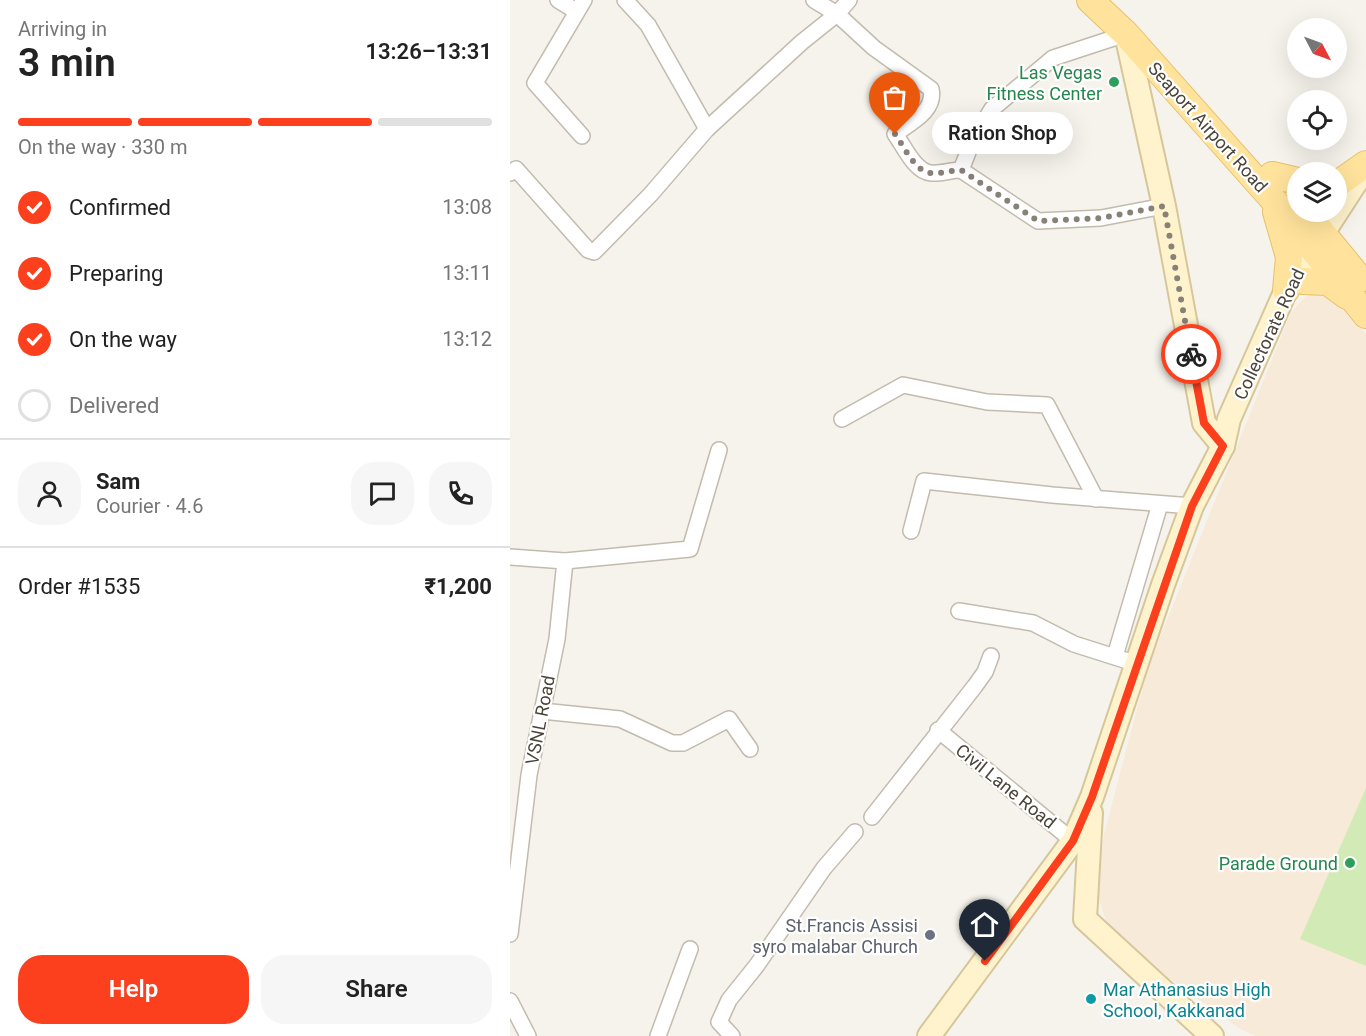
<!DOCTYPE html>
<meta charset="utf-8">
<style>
:root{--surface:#fff;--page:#f6f6f6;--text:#222;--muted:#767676;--line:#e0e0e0;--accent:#fc3f1d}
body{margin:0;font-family:Roboto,sans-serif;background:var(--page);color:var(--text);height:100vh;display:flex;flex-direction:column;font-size:22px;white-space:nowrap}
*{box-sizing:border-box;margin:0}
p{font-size:20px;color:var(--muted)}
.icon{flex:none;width:33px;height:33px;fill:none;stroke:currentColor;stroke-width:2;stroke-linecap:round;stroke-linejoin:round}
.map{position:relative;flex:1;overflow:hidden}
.side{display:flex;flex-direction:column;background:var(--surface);width:510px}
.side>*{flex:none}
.needle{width:39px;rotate:131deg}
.tools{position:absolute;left:777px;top:18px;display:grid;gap:12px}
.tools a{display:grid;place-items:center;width:60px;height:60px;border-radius:50%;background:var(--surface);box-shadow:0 6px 24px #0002;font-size:30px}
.pin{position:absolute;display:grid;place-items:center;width:51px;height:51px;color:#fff;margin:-62px -26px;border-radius:50% 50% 50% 0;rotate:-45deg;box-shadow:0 0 6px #0007}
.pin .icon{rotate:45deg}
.courier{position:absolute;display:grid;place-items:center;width:60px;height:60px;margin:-30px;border:4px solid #fc3f1d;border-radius:50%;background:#fff;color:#222;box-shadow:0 2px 8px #0007}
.bubble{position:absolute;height:42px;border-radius:21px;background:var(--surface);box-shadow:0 6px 24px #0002;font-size:20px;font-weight:600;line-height:42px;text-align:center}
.overview em{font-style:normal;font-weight:600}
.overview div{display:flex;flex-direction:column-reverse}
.overview{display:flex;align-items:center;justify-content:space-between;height:102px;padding:0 18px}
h1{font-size:39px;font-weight:600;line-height:45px}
.bar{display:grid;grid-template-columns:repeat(4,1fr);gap:9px 6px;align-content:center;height:72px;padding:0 18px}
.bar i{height:8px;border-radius:4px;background:var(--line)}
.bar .current{background:var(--accent)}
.bar p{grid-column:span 4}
.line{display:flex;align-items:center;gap:15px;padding:0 18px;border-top:2px solid var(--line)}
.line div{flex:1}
.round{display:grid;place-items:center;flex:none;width:63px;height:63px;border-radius:24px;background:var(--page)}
ol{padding:0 18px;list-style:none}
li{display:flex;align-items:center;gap:18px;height:66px}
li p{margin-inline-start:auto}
li .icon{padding:6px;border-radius:50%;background:var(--accent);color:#fff;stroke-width:4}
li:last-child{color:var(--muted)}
li i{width:33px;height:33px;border:3px solid var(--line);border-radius:50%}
.cta{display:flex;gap:12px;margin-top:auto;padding:12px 18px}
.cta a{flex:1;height:69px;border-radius:24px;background:var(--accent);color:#fff;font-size:24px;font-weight:600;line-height:69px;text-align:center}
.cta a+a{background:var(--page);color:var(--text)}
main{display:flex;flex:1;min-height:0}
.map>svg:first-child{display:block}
.commercial{fill:#f7ead8}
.green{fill:#d2eab5}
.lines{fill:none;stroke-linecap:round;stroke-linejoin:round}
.street-casing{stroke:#c2bbae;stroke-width:18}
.secondary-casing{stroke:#d6c79b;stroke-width:26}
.primary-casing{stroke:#e6c16a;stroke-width:28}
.street{stroke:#fff;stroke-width:15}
.secondary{stroke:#fff3cd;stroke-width:22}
.primary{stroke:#ffe39c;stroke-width:26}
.done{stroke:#878178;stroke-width:6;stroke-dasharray:0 10.8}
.route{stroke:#fc3f1d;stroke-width:8}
.leisure-dot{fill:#2e9e5b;stroke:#fff;stroke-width:2}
.worship-dot{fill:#6b7280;stroke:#fff;stroke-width:2}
.culture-dot{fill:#0f9aa8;stroke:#fff;stroke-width:2}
.labels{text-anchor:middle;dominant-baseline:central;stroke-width:4.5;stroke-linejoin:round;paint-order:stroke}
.leisure-label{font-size:18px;fill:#27864d;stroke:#fff;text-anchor:end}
.street-label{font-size:18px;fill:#4b4439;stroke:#fff}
.worship-label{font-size:18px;fill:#5b616d;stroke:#fff;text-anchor:end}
.culture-label{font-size:18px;fill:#0d838f;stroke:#fff;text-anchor:start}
</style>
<main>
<section class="side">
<div class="overview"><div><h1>3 min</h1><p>Arriving in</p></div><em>13:26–13:31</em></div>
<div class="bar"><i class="current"></i><i class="current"></i><i class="current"></i><i></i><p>On the way · 330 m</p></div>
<ol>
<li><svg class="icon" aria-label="check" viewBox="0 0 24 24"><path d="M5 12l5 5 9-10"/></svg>Confirmed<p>13:08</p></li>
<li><svg class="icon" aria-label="check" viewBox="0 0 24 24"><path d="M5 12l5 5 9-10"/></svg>Preparing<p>13:11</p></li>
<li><svg class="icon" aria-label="check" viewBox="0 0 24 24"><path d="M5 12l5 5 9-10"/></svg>On the way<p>13:12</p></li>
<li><i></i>Delivered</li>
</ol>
<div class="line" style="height:108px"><a class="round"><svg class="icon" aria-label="person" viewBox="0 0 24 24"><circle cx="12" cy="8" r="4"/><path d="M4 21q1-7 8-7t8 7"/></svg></a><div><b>Sam</b><p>Courier · 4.6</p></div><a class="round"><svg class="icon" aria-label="chat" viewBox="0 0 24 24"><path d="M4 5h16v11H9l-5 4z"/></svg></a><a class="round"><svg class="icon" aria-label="phone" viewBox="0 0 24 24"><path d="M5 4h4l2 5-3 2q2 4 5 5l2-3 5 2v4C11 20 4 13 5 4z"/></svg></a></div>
<div class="line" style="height:78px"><div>Order #1535</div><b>₹1,200</b></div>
<div class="cta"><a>Help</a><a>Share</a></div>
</section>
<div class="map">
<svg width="856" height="1036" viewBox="0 0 856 1036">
<rect width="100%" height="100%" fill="#f6f3ec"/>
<path class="commercial" d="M805,287L830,299L856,334V1036H745L729,1028L625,954L596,920L586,891L594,834L638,667L781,312Z"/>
<path class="green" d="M856,788V966L790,939Z"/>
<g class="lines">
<defs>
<g id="street">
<path d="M48,0L66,11"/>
<path d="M115,0L138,25L197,129"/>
<path d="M304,0L327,14L339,0"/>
<path d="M72,136L25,83L74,0"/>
<path d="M451,170L462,142L482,109L543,58L616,34"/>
<path d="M0,173L6,169L78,250L84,252L141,194L197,129L292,42L327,14L364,48L421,89C426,111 400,123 385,134C394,146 405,172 421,173C431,174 441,170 451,170L528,221L591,218L654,206"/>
<path d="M332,419L393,385L477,402L537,405L586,499"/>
<path d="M401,531L414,481L542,495L682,506"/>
<path d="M0,557L55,561L47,639L19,775L0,934"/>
<path d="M55,561L180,549L209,450"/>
<path d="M449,611L523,623L564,644L627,664"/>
<path d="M605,656L650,504"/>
<path d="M32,711L110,719L162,743H173L219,719L240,749"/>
<path d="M428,730L563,841"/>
<path d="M362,817L465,686L475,672L481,656"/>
<path d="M0,1001L18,1036"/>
<path d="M148,1036L180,949"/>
<path d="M222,1036L209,1022L219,1000L247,965L314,868L345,832"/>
</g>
<g id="secondary">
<path d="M616,34L654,206L694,423L713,446"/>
<path d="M581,813L575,919L702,1036"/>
<path d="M419,1036L563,841L582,797L653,585L682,506L713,446L719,419L776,290L856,167"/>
</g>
<g id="primary">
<path d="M580,0L616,34L760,196L856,315"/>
<path d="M762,175L788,181"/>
<path d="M826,185L856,164"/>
<path d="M766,212L779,257L776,290"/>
<path d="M795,212L850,279"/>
<path d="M793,281L818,282L837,296"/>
</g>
</defs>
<use href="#street" class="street-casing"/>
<use href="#secondary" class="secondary-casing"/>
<use href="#primary" class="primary-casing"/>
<use href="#street" class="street"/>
<use href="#secondary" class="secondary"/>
<use href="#primary" class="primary"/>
</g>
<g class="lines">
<path class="done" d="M385,134C394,146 405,172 421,173C431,174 441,170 451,170L528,221L591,218L654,206L681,354"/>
<path class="route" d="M475,961L563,841L582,797L682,506L713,446L694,423L681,354"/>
</g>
<g class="leisure-dot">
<circle cx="604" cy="82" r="6"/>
<circle cx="840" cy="863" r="6"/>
</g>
<circle class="worship-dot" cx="420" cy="935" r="6"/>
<circle class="culture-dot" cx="581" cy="999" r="6"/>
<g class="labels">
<g class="leisure-label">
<text x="592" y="72">Las Vegas<tspan x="592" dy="21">Fitness Center</tspan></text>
<text x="828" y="863">Parade Ground</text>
</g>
<g class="street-label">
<text transform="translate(698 127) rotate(48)">Seaport Airport Road</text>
<text transform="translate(759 334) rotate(-65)">Collectorate Road</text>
<text transform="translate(30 720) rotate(-79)">VSNL Road</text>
<text transform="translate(496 786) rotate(39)">Civil Lane Road</text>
</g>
<g class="worship-label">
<text x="408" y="925">St.Francis Assisi<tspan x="408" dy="21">syro malabar Church</tspan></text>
</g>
<g class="culture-label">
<text x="593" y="989">Mar Athanasius High<tspan x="593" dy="21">School, Kakkanad</tspan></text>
</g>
</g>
</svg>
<div class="tools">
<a><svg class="needle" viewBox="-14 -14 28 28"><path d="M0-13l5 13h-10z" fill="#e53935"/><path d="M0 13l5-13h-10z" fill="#767676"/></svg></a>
<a><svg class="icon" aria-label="locate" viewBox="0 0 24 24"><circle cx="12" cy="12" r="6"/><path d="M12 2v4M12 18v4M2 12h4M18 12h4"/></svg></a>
<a><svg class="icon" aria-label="layers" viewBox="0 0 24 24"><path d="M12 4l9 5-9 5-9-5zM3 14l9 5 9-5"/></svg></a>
</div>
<div class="pin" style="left:385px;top:134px;background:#ea580c"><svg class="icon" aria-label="bag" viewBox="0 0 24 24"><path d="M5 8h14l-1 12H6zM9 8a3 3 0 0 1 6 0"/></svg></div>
<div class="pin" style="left:475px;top:961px;background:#1f2937"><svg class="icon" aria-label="home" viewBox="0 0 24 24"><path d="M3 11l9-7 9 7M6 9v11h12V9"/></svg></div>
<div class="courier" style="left:681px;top:354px"><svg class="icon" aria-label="bike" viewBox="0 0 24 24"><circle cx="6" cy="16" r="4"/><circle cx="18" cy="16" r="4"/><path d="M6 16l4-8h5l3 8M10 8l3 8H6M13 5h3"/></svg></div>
<div class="bubble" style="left:422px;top:112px;width:141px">Ration Shop</div>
</div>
</main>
